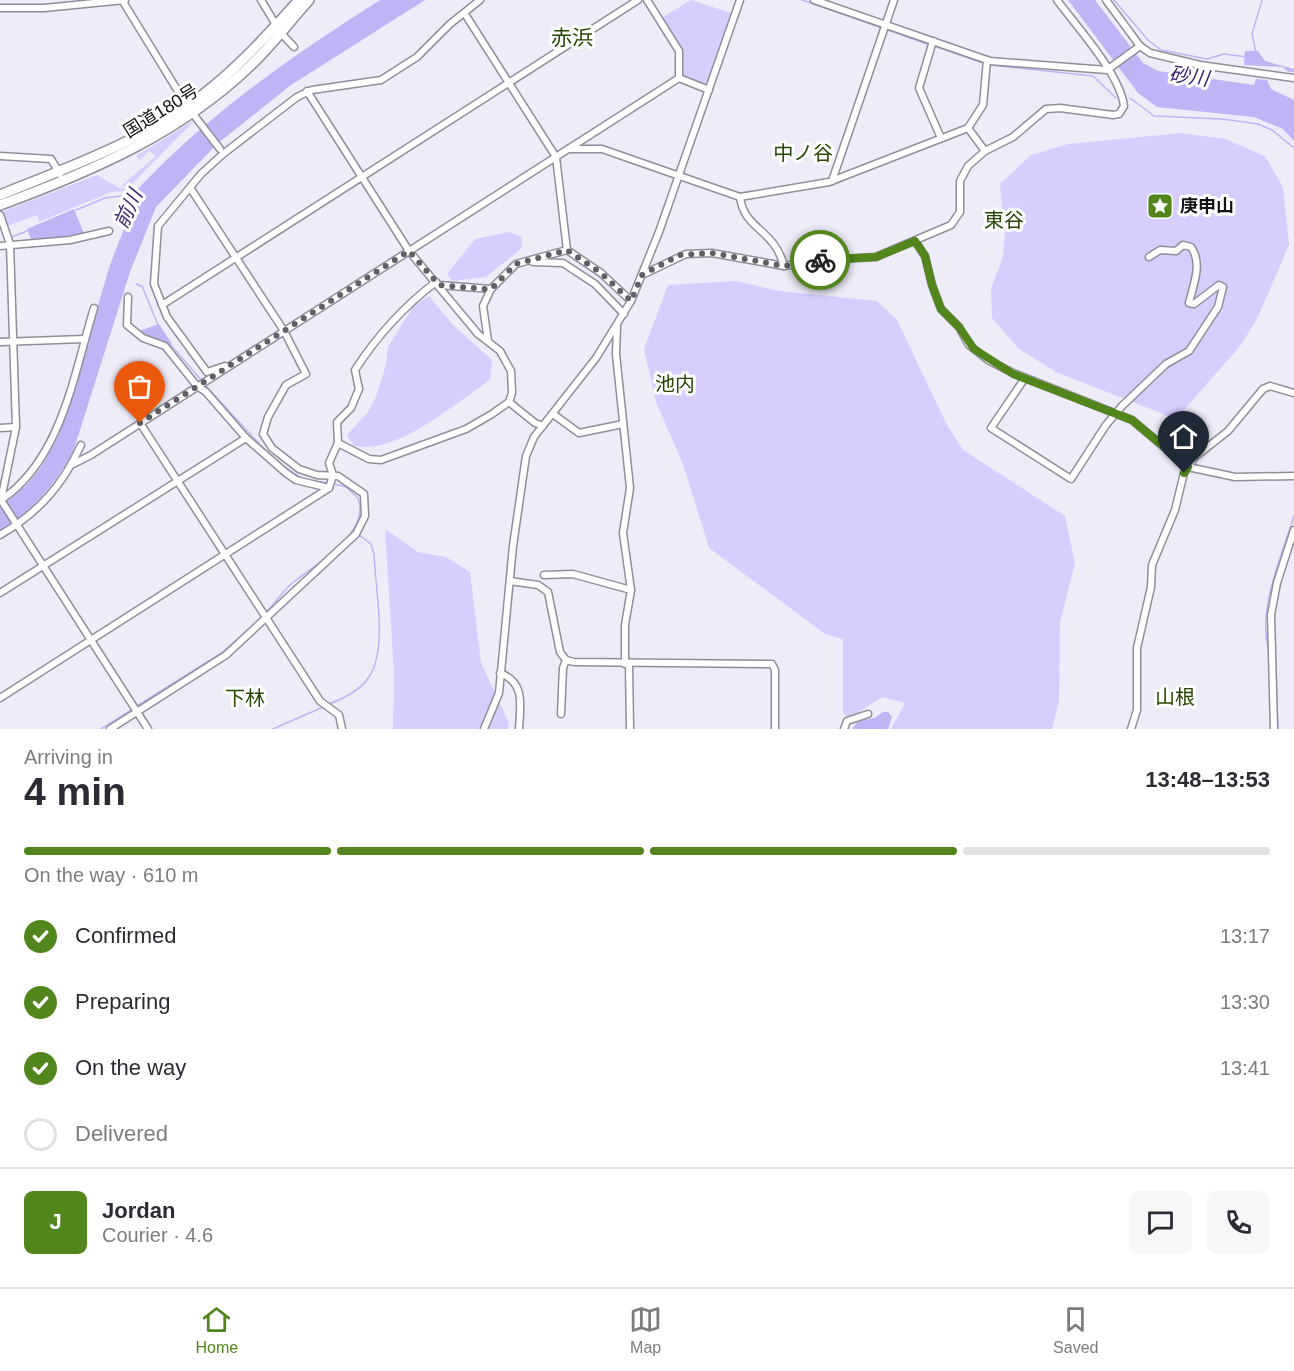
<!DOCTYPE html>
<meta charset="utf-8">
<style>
:root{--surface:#fff;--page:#f7f7f7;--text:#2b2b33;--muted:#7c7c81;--line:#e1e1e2;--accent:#52861c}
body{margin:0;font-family:Helvetica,"Noto Sans JP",sans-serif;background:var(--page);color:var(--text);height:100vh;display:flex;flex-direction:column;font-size:22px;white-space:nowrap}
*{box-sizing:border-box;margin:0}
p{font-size:20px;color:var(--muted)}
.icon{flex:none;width:33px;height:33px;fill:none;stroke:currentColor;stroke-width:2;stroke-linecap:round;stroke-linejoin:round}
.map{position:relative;height:729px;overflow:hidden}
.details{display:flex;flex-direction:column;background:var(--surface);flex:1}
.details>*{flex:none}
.pin{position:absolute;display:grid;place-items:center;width:51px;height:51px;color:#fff;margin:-62px -26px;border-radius:50% 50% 50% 0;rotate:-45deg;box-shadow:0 0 6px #0007}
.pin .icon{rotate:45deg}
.courier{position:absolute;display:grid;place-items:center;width:60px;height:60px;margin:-30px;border:4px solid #52861c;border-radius:50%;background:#fff;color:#222;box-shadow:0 2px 8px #0007}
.overview em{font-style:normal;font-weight:700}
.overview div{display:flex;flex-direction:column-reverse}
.overview{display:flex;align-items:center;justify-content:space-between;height:102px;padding:0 24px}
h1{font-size:39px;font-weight:700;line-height:45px}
.bar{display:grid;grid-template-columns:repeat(4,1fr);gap:9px 6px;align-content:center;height:72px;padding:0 24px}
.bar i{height:8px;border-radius:4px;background:var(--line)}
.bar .active{background:var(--accent)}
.bar p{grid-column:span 4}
.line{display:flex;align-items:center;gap:15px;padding:0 24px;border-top:2px solid var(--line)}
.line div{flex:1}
.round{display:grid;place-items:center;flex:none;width:63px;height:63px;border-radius:9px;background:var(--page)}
ol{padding:0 24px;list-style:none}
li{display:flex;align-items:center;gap:18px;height:66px}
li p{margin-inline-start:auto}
li .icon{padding:6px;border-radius:50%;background:var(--accent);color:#fff;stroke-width:4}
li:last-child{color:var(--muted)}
li i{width:33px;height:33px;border:3px solid var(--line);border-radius:50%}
.menu{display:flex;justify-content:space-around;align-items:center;height:84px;border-top:2px solid var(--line);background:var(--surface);font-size:16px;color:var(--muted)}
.menu a{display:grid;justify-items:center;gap:3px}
.menu .active{color:var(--accent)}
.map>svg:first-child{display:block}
.green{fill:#d7cefe}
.water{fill:#c0b3f6}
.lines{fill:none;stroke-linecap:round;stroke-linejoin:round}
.stream{stroke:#c0b3f6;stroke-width:1.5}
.minor-casing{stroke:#908e99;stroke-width:9}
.highway-casing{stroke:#908e99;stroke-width:12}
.minor{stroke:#fff;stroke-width:6}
.highway{stroke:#fff;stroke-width:9}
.done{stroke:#605f65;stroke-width:6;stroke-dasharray:0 10.8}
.route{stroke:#52861c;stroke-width:8}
.labels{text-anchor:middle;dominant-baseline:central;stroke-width:6;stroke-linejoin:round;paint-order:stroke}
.street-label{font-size:18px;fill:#131316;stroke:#fff}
.poi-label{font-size:18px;font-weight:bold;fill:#131316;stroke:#fff;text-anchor:start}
.water-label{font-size:20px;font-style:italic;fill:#391f6b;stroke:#fff}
.neighbourhood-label{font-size:20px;fill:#254600;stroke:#fff}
.quarter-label{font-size:21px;fill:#254600;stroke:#fff}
</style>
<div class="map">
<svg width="1294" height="729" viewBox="0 0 1294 729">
<rect width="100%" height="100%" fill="#eeecf8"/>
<g class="green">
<path d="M691,0L731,13L706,86L681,76L682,50L661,18Z"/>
<path d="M195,120L131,185L120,187L156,156L149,151L140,160L136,156Z"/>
<path d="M1181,133L1225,139L1265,156L1283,187L1289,245L1258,317L1241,345L1176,419L1056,372L1019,349L992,318L991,288L1003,257L1005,233L1000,184L1031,155L1068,144Z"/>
<path d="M97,175L119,188L128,189V191L111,192L39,222L37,215L7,226L2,212Z"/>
<path d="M509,232L522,237V248L486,277L452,281L447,274L475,239Z"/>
<path d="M736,281L779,291L877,301L897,320L947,425L963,450L1065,516L1075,563L1060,623L1059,701L1052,729H891L905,703L882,697C870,704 862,712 848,717L843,713V639L825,634L709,548L684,467L656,402L644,349L668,285Z"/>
<path d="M429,296L452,324L492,360L490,380C455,403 398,455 354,446L347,435L368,412L376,397L386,365L388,347L413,307Z"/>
<path d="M385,529L418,552L446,557L470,572L481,663L509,723L508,729H393L394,673Z"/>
</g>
<g class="water">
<path d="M380,0H425L291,85L217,144L156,207L130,272L73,452C55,484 32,512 0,530V508L28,483L41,467L59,434L111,262L134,204V193C210,112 288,59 380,0Z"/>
<path d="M1068,0H1095L1143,63L1158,71L1254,85L1256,79L1267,80L1271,89L1294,100V141L1283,129L1254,117L1157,107L1138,93Z"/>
<path d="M1245,51H1258L1265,61L1294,69V72H1288L1283,67L1244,65Z"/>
<path d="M74,209L84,234L69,237L31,239L27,229Z"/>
<path d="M159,324L172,344L169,346L139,331Z"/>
<path d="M883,712H888L892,717L888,729H852L858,721L875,718Z"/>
</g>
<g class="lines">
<g class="stream">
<path d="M802,0L882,28"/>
<path d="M1114,0L1148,40L1161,50L1207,59L1224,54L1247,57"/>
<path d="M888,30L930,45"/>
<path d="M934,46L983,63"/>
<path d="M1256,53L1252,34L1262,0"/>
<path d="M990,65L1093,76L1116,98"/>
<path d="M1130,98L1154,116L1222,119L1258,124L1272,130L1294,148"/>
<path d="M76,210L105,198L128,195"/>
<path d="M9,238L27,231"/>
<path d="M136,284L142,286L158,325"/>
<path d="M170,344L202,381"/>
<path d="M205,385L265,450"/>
<path d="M284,467L303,479"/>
<path d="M307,480L329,483"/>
<path d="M265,613C274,605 281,593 290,585C312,566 372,534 358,498L346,487L334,484"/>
<path d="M1268,648C1258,607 1282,555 1294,516"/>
<path d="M1275,660L1278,729"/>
<path d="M327,705C342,699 360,691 369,677C388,649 375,587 374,554L371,544L359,535"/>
<path d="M137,706L223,652L262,617"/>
<path d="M101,729L133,709"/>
<path d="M273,729L323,707"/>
</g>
<defs>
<g id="minor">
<path d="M122,0L187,106L220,149"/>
<path d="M261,0L281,33L294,47"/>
<path d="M647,0L679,51V78"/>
<path d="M814,0L990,61L1107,70L1140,46"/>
<path d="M1106,0L1140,46L1150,53L1200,65L1294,78"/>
<path d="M0,8H44L125,0"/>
<path d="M465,14L556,157L567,250"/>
<path d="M933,41L919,88L941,138"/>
<path d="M679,78L709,90"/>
<path d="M307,91L409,251L478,334L500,351L511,371L512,393L509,402L492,414L466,429L381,460L369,459L338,443"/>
<path d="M968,128L985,151"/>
<path d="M568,149H602L740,197L829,182L968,128L983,105L987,60"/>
<path d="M0,156L51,159L60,174"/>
<path d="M832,181L894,0"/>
<path d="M740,197C744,230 774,228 784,266"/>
<path d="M0,215L10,244L16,427L1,500L148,729"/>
<path d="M915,241L925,256L932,285L941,309L959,327L969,345L988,360L1013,373L1132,420L1188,467L1235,477L1294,476"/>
<path d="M0,246L70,240L109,231"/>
<path d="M533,262L563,263L595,284L624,314"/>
<path d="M642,275L686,254L712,253L784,266L823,260L876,257L951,225L960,212V181L968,166L985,151L1013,137L1046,109L1060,108L1113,115L1119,114L1124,106C1120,74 1077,27 1057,0"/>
<path d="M439,285L491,289L516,264L567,250L601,273L631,301"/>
<path d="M128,297L127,325L143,338L165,346L197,386L206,392L246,438L286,473L296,480L329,488"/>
<path d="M162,305L638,0"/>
<path d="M617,326L616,354L630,488L623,533L631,590L625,625V664"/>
<path d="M488,341L483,306L491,289"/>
<path d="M0,342L84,339"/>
<path d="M225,366L207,372L167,317L154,284L158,226L201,174L223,154L297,97L312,90L381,80L417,57L450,24L480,0"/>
<path d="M1025,378L991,428L1071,479L1106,425L1122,406L1166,364L1189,351L1218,307L1223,287L1219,285L1194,304L1189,303C1193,286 1203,263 1191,247L1183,245L1176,251L1160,250L1149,257"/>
<path d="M509,402L535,423L543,426"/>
<path d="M553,414L579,433L623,424"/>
<path d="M140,423L320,701L339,715L342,729"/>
<path d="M0,428L16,427"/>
<path d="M73,464L91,455L679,78"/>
<path d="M1,500C62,459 74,373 94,308"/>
<path d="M0,535C38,513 63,485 81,445"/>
<path d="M544,575L573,574L631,590"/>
<path d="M510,581L538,585L548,592L560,652L566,660L574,662L772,664L775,670V729"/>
<path d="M0,593L246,438"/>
<path d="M629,664L630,729"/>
<path d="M500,673C526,683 520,706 519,729"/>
<path d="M0,698L329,488L333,475L329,463L338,443L337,422L351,408L359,389L355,370C377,336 403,307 436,282"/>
<path d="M561,714L563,668L566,660"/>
<path d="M110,729L226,655L356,534L365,516L364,494L338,476L317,475L299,469L272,448L263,434L268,417L286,385L306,374L284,331L191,189"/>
<path d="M484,729L499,693L513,546L526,456L534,437L596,358L631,301L659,232L740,0"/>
<path d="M844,729L847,721L868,714"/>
<path d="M1131,729L1137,710V648L1151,587L1152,565L1175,510L1184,473L1195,457L1228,431L1263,389L1270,386L1294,393"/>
<path d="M1274,729L1271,615L1277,583L1294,530"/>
</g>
<g id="highway">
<path d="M0,195C69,167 146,140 205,93C240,66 269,33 299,0"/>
<path d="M0,205C90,172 181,133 251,65C272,45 290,21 309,0"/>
</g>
</defs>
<use href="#minor" class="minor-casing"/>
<use href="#highway" class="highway-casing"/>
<use href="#minor" class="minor"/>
<use href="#highway" class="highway"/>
</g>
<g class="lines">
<path class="done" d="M140,423L409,251L439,285L484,289H491L516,264L567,250L601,273L631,301L642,275L680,255L712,253L784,266L820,260"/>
<path class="route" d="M820,260L876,257L915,241L925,256L932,285L941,309L959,327L974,349L1013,374L1132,420L1188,467L1184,473"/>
</g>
<defs>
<symbol id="sight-square" viewBox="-11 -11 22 22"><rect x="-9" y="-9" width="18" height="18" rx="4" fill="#52861c" stroke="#fff"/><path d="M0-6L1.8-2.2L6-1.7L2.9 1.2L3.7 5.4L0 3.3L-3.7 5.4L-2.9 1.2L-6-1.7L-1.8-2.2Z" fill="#fff"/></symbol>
</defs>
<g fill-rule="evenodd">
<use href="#sight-square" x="1145" y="191" width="30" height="30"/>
</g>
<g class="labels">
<g class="street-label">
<text transform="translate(161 111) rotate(-32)">国道180号</text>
</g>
<g class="poi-label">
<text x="1180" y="206">庚申山</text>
</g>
<g class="water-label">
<text transform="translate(1189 76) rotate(8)">砂川</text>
<text transform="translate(128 209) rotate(-65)">前川</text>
</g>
<g class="neighbourhood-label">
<text x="803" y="153">中ノ谷</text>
<text x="1004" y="220">東谷</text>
<text x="675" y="384">池内</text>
<text x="1175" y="697">山根</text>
<text x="245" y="698">下林</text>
</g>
<g class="quarter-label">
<text x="572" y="37">赤浜</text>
</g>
</g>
</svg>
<div class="pin" style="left:140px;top:423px;background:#ea580c"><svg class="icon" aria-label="bag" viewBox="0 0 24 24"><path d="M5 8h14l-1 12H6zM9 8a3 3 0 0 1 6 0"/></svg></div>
<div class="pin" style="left:1184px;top:473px;background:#1f2937"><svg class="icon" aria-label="home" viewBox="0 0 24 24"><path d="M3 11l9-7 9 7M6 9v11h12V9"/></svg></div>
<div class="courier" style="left:820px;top:260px"><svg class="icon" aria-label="bike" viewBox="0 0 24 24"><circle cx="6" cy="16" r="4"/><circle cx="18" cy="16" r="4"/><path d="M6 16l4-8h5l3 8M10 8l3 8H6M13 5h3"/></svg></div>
</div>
<section class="details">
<div class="overview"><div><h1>4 min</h1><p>Arriving in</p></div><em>13:48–13:53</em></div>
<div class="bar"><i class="active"></i><i class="active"></i><i class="active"></i><i></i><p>On the way · 610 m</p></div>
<ol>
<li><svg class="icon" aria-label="check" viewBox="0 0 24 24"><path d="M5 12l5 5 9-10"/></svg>Confirmed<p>13:17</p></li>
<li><svg class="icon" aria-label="check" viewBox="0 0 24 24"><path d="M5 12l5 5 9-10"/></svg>Preparing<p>13:30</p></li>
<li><svg class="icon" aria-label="check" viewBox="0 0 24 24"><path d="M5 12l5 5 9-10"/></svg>On the way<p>13:41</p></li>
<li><i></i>Delivered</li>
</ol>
<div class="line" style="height:108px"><b class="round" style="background:var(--accent);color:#fff">J</b><div><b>Jordan</b><p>Courier · 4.6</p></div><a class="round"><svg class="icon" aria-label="chat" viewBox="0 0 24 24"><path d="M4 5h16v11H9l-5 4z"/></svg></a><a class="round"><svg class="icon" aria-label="phone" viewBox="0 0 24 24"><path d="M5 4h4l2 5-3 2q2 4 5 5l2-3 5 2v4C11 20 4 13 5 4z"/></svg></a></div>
</section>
<nav class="menu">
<a class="active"><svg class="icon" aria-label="home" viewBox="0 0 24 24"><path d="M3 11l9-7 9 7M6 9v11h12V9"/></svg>Home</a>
<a><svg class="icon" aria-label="map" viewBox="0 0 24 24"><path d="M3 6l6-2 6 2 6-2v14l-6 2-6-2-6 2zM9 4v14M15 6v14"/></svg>Map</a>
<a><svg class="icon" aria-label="saved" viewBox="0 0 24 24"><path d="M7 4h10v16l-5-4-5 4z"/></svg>Saved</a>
</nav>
